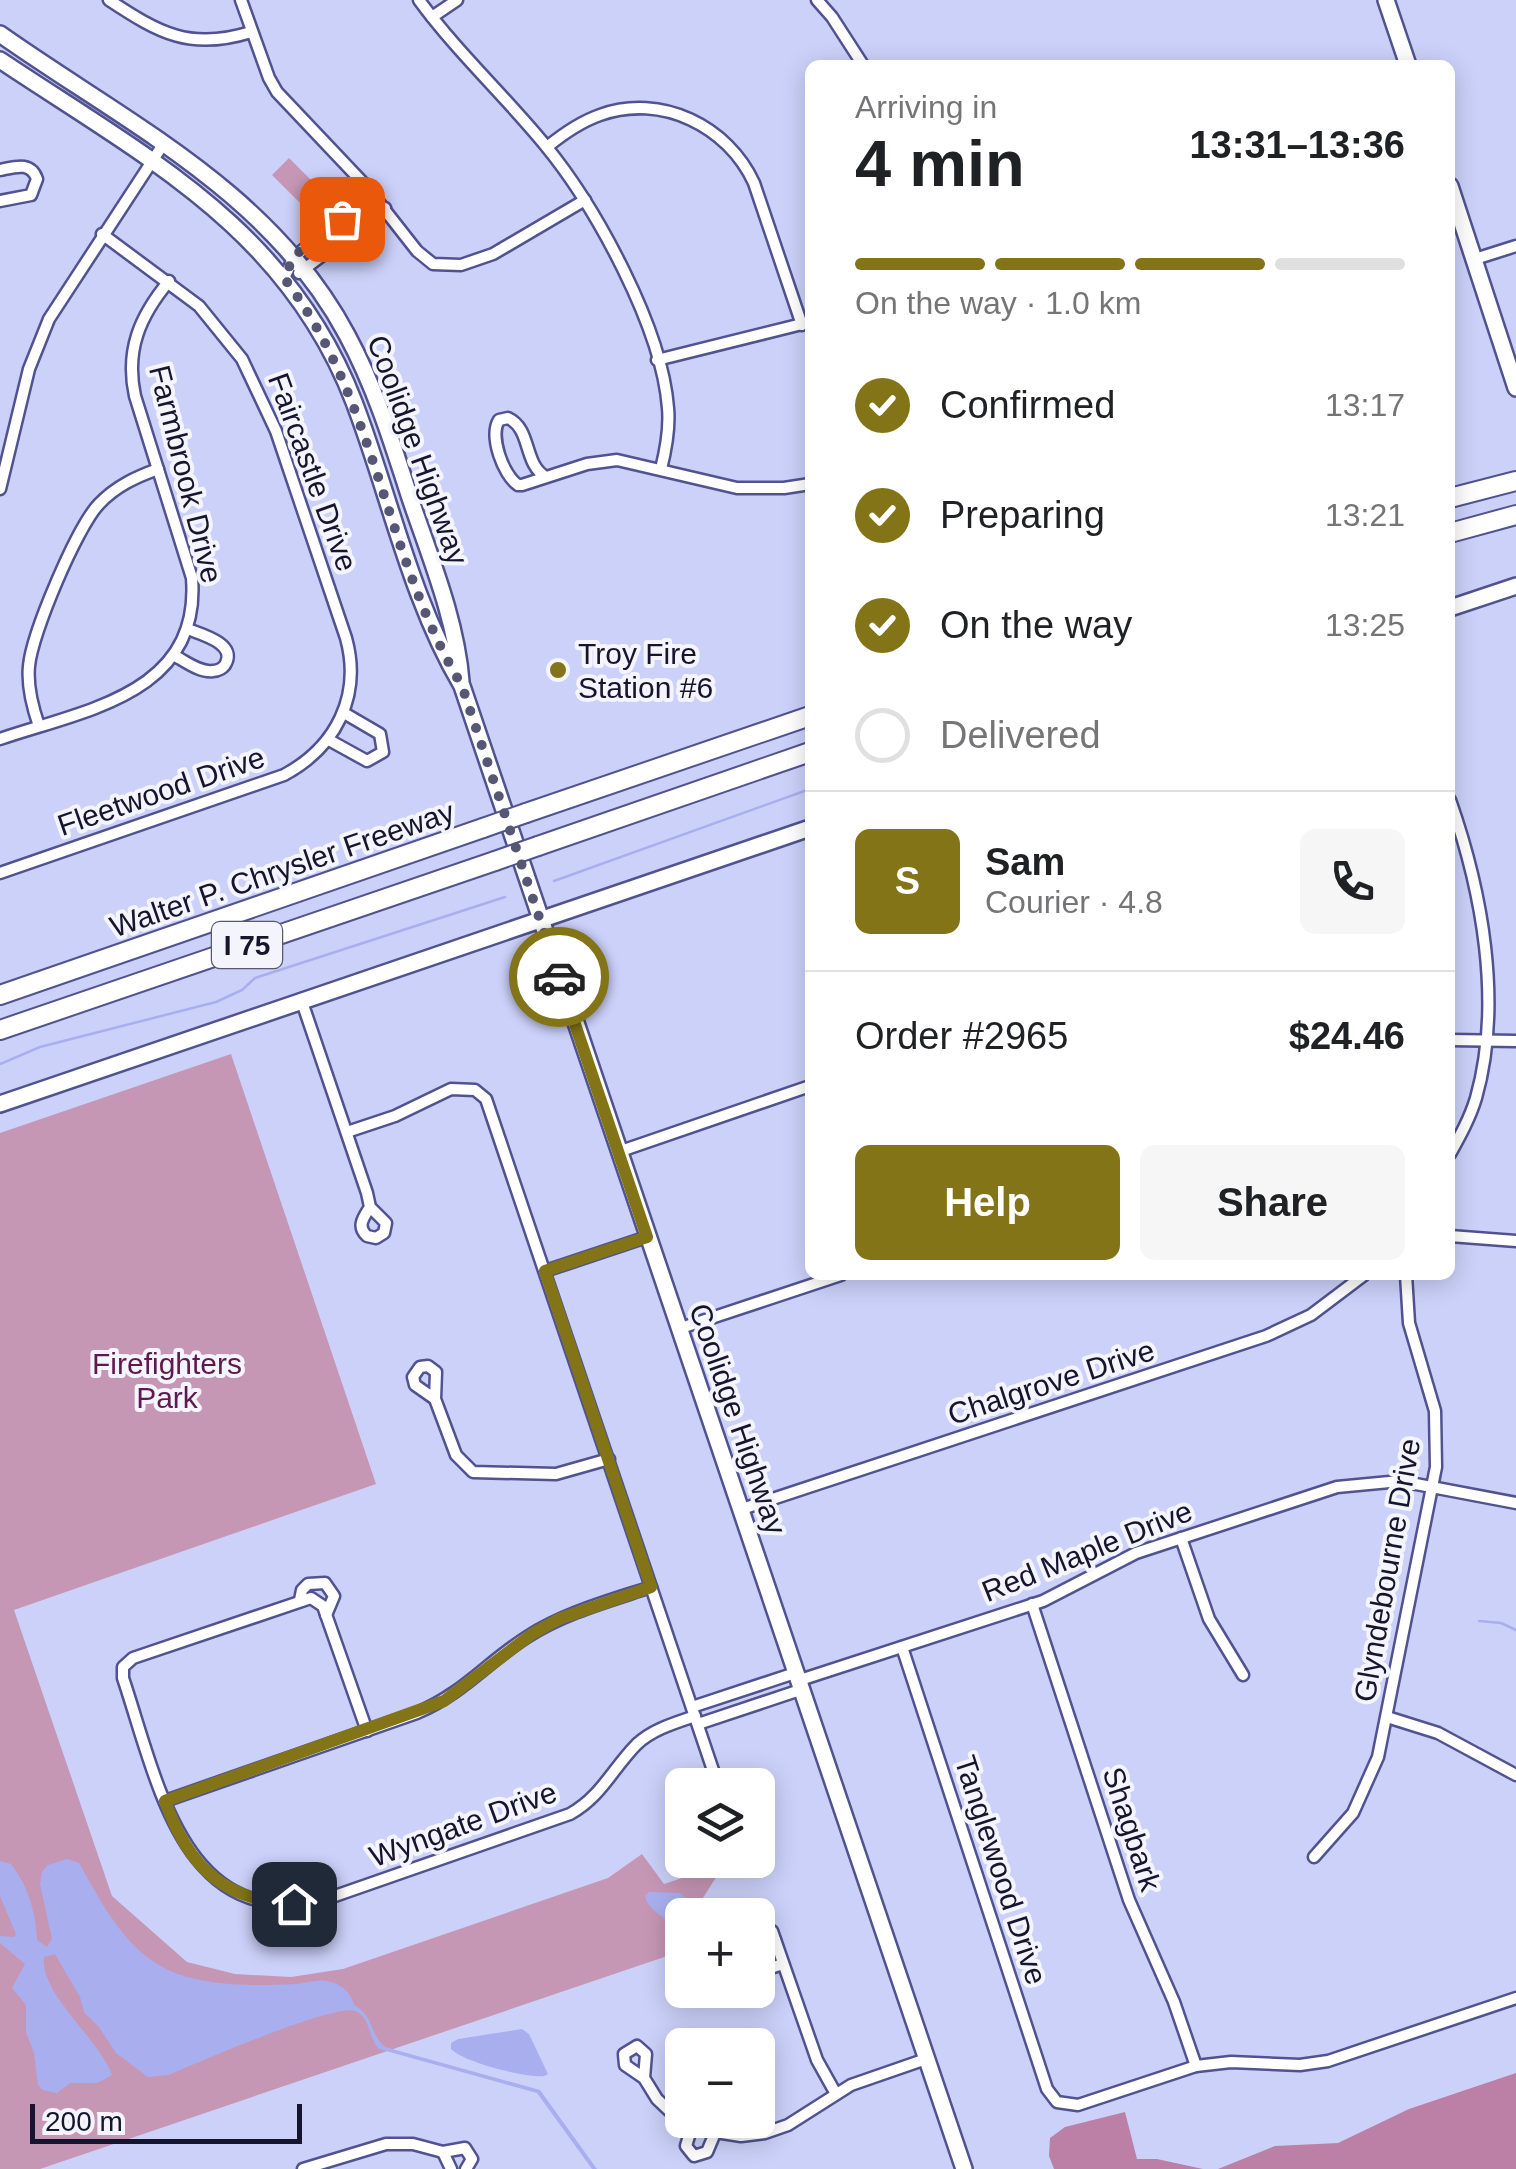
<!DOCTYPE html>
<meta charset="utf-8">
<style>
:root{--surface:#fff;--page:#f6f6f6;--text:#202124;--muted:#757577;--line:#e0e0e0;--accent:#827417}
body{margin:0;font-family:Arial,sans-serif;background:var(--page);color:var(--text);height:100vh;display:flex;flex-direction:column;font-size:38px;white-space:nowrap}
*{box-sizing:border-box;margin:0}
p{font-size:32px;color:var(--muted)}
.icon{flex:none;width:55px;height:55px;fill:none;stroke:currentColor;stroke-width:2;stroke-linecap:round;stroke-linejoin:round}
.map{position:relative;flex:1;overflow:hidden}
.drawer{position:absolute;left:805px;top:60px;width:650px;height:1220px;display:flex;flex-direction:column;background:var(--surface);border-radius:15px;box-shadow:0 5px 25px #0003}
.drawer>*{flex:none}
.controls{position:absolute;left:665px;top:1768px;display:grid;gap:20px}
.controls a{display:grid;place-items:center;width:110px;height:110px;border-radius:15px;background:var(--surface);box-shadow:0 5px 25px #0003;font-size:50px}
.scale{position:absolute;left:30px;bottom:25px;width:272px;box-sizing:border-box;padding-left:10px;border:5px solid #15162e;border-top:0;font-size:28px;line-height:35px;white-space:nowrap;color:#15162e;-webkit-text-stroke:8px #f3f4fc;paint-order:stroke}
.pin{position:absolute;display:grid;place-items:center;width:85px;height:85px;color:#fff;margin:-42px;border-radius:20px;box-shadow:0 5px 15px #0006}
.courier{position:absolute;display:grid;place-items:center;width:100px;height:100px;margin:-50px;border:8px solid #827417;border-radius:50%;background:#fff;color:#222;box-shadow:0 2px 12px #0007}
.headline em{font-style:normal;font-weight:700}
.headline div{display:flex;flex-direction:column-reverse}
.headline{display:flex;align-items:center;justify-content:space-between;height:170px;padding:0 50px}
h1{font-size:65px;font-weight:700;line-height:75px}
.bar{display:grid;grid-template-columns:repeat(4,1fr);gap:15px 10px;align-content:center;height:120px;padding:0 50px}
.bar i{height:12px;border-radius:8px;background:var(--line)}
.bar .on{background:var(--accent)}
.bar p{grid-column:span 4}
.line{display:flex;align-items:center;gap:25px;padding:0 50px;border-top:2px solid var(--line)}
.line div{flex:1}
.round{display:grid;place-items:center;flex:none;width:105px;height:105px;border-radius:15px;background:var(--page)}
ol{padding:0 50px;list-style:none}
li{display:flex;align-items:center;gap:30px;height:110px}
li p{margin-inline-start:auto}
li .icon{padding:10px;border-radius:50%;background:var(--accent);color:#fff;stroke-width:4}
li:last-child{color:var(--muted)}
li i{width:55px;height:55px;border:5px solid var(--line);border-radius:50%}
.button{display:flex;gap:20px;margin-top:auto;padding:20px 50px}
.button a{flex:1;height:115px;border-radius:15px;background:var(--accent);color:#fff;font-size:40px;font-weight:700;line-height:115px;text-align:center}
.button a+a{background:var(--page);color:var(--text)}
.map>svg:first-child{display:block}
.green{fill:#c697b5}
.forest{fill:#bc80a7}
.water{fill:#a9afee}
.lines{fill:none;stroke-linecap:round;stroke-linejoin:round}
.stream{stroke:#a9afee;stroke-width:2.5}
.street-casing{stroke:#50538f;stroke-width:15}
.secondary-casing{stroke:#50538f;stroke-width:20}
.highway-casing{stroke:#50538f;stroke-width:22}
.street{stroke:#fff;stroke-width:10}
.secondary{stroke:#fff;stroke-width:15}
.highway{stroke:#fff;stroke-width:18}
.highway-bridge-casing{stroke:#50538f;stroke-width:22;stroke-linecap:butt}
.highway-bridge{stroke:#fff;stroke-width:18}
.done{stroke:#555775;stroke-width:10;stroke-dasharray:0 18}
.route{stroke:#827417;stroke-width:12}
.poi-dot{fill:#827417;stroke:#f3f4fc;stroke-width:4}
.labels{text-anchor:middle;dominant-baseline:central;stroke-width:8;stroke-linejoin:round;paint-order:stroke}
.shield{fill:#f3f4fc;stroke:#58596c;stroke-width:2.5}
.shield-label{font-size:28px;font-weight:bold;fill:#15162e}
.street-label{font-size:30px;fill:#15162e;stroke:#f3f4fc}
.poi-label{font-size:30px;fill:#15162e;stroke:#f3f4fc;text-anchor:start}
.park-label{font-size:30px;fill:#60194e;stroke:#f3f4fc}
</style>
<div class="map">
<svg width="1516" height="2169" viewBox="0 0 1516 2169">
<rect width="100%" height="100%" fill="#ccd1fa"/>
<g class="green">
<path d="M289,158L323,192L306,209L272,175Z"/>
<path d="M231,1054L376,1484L14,1610L112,1896L187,1962L235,1974L291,1977L343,1969L608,1878L642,1854L664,1884L718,1866L722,1868L692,1915H682V1951L40,2169H0V1133Z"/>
</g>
<g class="forest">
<path d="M1516,2073V2169H1218L1275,2146L1338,2143L1409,2109Z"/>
<path d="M1125,2112L1137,2159H1157L1203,2169H1054L1049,2156L1050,2138L1065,2127Z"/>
</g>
<g class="water">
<path d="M67,1859L79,1863C101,1902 124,1948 166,1969C202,1987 257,1986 296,1984C307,1983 317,1979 327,1981C341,1984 350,1991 354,2005C375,2017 368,2032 385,2047L540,2090L597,2169H592L537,2093L379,2049C368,2038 371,2017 355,2011C335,2003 196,2063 169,2075L148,2077L116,2053L99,2027L84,2012L80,1997L55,1954L44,1957C39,1993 100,2040 112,2075L97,2083H70L57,2093L43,2090L38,2085L34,2053L26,2032V2005L12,1988L25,1964L0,1943V1936L14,1937L16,1934L0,1896V1861L11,1864C28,1886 36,1913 37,1940L47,1947L52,1939L40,1884L42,1872L48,1865Z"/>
<path d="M649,1892L680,1893L688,1900L680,1932H675C669,1917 649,1913 645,1896Z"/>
<path d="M522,2029L529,2034L548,2074L544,2076C525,2078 463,2062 451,2049V2043L458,2039Z"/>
</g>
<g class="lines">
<g class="stream">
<path d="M554,881L810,789"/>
<path d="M0,1064L40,1047L216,1002L242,990L255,978L505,897"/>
<path d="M1479,1621L1501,1623L1516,1630"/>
</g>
<defs>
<g id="street">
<path d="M109,0C159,33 190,51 251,32"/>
<path d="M241,0L269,78L277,92L366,186L417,251L433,264L461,265L493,254L585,200"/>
<path d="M419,0C457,52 505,96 545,145C596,207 662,328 668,408C670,429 666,449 661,469"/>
<path d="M817,0L832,17L863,65"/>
<path d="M432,17L457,0"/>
<path d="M547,147C563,134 580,122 600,115C661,93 728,126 754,183L802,325"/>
<path d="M0,170C15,167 31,161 37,179L31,195L0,201"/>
<path d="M1475,259L1516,246"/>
<path d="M299,273L385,208"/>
<path d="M284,278L294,257L373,194"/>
<path d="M657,360L810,322"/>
<path d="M546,477C523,464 532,429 508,418L499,420C489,436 503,475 518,485H522L587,464L617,460L737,488H784L810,484"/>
<path d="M0,489L29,369L49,319L164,143"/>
<path d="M175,656C185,661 200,673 213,671C218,671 224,668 226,663C236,643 200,634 188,629"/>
<path d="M39,726C32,706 27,686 29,666C32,633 77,527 99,504C116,486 136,477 158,469"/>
<path d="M0,739C85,710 201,694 192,578L135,396C125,350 140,316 169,281"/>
<path d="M329,740L367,761L383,752L380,734L344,713"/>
<path d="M1450,800C1482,891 1503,1003 1476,1098C1470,1118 1460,1136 1450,1154"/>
<path d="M0,873L284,775C336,747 362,696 346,638L276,431L242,359L199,306L102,234"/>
<path d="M301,999L367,1193L370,1207C364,1217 356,1226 367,1236L376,1238L384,1233L386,1223L370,1207"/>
<path d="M1450,1040L1516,1041"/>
<path d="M347,1132L395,1116L451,1089L475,1090L486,1099L718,1785"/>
<path d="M618,1152L810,1086"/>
<path d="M1450,1236L1516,1241"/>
<path d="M545,1271L647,1237"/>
<path d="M678,1329L841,1275"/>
<path d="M435,1399L415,1385L413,1377L420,1367L428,1366L436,1372L435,1399L456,1455L473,1472L556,1474L609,1459"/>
<path d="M739,1510L1266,1336L1311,1315L1364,1275"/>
<path d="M1181,1538L1209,1619L1243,1675"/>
<path d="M300,1600L302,1590L308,1584L325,1583L334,1596L326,1615"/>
<path d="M1032,1604L1129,1900L1174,2002L1196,2066"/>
<path d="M902,1647L1047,2089L1057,2102L1078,2105L1196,2066L1231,2062L1300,2065L1328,2061L1516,1998"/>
<path d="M797,1681L1043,1601L1136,1553L1337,1487L1400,1481L1516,1503"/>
<path d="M692,1707L795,1673"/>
<path d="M1387,1717L1438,1733L1516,1775"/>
<path d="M698,1724L800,1690"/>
<path d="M367,1731L323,1606L311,1598L133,1658L123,1667V1678C158,1782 184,1939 332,1897L570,1814C601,1797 613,1768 637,1744C653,1729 675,1723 695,1716"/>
<path d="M165,1801L417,1713C465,1692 485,1664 527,1637C564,1613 609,1601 651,1587"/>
<path d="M1314,1857L1353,1813L1378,1757L1436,1467L1435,1411L1409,1323L1406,1275"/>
<path d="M734,1860H737"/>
<path d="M772,1931L817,2060L836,2094"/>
<path d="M758,1950L775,1940"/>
<path d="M758,1964L767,1969L783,1964"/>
<path d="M644,2078L646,2054L637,2046L624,2054L625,2065L644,2078L657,2099L676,2117L703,2130L741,2136L765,2133L788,2125L851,2085L926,2059"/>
<path d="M692,2126L686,2146L694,2156L707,2152L715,2133"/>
<path d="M443,2152L451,2169"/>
<path d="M303,2169L386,2144H413L443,2152L465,2148L472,2159L466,2169"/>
</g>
<g id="secondary">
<path d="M1386,0L1408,65"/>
<path d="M0,34C126,123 271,192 347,335C375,387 392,442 410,498C430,557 456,619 461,681"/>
<path d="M0,60C145,157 287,228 354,402C390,496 410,598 462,686L964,2169"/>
<path d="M1450,186L1516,388"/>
<path d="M1450,608L1516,586"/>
<path d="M0,1104L810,828"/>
</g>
<g id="highway">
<path d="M1450,498L1516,481"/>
<path d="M1450,533L1516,515"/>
<path d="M526,813L810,716"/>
<path d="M538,846L810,752"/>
<path d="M0,995L483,828"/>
<path d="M0,1030L495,861"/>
</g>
</defs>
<use href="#street" class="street-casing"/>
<use href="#secondary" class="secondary-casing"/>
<use href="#highway" class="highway-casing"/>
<use href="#street" class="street"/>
<use href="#secondary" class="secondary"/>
<use href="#highway" class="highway"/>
<defs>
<g id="highway-bridge">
<path d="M483,828L526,813"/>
<path d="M495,861L538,846"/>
</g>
</defs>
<use href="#highway-bridge" class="highway-bridge-casing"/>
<use href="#highway-bridge" class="highway-bridge"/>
</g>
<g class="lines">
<path class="done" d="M342,219L294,256L284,278C378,401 384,557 462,686L559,977"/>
<path class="route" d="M294,1904C222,1901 188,1865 165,1801L444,1701L532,1634L559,1619L651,1587L545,1271L647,1237L559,977"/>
</g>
<circle class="poi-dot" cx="558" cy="670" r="10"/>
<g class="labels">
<rect class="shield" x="212" y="922" width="70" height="46" rx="8"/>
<g class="shield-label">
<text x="247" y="945">I 75</text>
</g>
<g class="street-label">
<text transform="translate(418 450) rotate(70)">Coolidge Highway</text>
<text transform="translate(313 472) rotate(70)">Faircastle Drive</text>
<text transform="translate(186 474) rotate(76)">Farmbrook Drive</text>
<text transform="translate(161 791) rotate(-19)">Fleetwood Drive</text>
<text transform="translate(282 869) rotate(-19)">Walter P. Chrysler Freeway</text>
<text transform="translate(1051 1382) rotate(-18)">Chalgrove Drive</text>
<text transform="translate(738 1419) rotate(71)">Coolidge Highway</text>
<text transform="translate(1087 1551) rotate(-22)">Red Maple Drive</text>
<text transform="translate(1387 1570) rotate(-80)">Glyndebourne Drive</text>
<text transform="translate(463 1824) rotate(-20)">Wyngate Drive</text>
<text transform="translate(1132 1829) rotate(72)">Shagbark</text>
<text transform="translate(1001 1870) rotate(72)">Tanglewood Drive</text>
</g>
<g class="poi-label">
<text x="578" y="653">Troy Fire<tspan x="578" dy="34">Station #6</tspan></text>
</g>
<g class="park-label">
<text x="167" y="1363">Firefighters<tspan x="167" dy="34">Park</tspan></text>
</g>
</g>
</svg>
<div class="controls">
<a><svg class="icon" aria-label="layers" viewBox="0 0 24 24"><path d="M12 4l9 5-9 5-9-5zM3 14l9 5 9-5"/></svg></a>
<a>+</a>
<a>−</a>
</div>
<div class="scale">200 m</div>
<div class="pin" style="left:342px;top:219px;background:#ea580c"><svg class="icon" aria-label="bag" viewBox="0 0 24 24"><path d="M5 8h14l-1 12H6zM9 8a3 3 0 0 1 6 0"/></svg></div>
<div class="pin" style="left:294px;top:1904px;background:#1f2937"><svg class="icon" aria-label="home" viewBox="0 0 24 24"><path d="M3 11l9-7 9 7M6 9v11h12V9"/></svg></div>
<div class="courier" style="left:559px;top:977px"><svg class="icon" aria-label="car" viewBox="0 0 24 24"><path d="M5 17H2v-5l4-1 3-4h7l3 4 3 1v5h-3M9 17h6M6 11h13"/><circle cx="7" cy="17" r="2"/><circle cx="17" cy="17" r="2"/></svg></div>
<section class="drawer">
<div class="headline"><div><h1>4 min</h1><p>Arriving in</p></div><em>13:31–13:36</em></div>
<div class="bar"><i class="on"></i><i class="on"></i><i class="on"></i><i></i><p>On the way · 1.0 km</p></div>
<ol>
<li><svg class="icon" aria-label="check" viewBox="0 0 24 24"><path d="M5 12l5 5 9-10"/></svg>Confirmed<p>13:17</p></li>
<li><svg class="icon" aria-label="check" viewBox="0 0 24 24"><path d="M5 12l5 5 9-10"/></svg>Preparing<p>13:21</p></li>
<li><svg class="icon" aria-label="check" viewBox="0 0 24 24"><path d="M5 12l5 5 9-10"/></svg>On the way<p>13:25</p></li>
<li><i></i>Delivered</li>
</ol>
<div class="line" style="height:180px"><b class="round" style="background:var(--accent);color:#fff">S</b><div><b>Sam</b><p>Courier · 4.8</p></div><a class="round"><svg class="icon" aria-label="phone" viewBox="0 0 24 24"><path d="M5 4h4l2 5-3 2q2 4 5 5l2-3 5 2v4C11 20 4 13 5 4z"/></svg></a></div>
<div class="line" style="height:130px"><div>Order #2965</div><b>$24.46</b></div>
<div class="button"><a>Help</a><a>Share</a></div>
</section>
</div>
